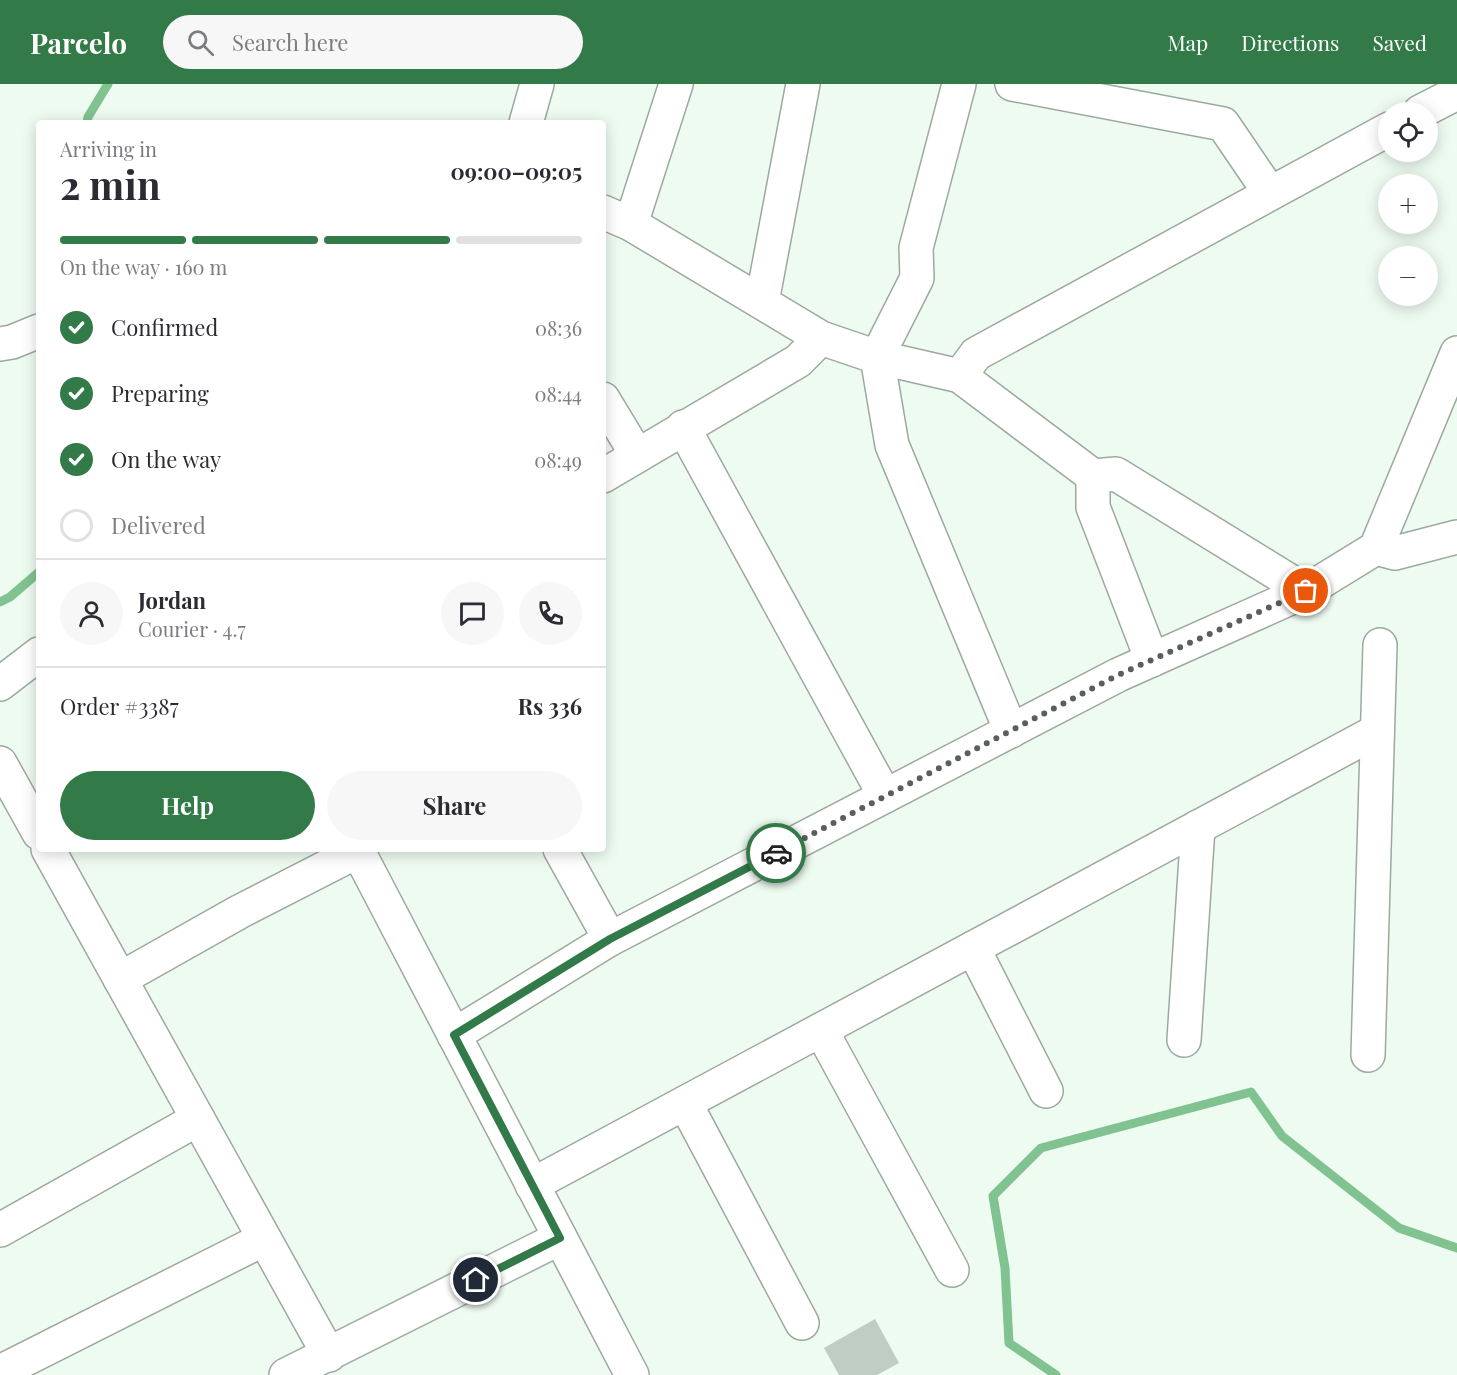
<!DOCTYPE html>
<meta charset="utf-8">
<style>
:root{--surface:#fff;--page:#f7f7f7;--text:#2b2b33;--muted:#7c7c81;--line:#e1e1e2;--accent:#327a47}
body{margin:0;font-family:"Playfair Display",serif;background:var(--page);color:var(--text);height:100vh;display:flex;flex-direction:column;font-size:22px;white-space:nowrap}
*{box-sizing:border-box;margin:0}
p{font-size:20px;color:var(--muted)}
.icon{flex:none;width:33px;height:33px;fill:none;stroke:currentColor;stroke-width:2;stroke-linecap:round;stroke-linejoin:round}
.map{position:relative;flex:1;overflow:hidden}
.side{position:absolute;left:36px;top:36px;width:570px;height:732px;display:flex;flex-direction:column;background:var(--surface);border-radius:6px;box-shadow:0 3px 15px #0003}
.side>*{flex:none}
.buttons{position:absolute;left:1378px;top:18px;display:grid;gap:12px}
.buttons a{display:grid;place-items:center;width:60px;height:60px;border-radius:50%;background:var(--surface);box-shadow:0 3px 15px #0003;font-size:30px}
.pin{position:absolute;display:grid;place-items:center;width:51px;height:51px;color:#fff;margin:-26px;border:3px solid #fff;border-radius:50%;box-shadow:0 2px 6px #0007}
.courier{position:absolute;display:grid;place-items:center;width:60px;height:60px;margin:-30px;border:4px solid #327a47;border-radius:50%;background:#fff;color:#222;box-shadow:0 2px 8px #0007}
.headline em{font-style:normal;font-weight:700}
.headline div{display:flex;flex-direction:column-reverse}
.headline{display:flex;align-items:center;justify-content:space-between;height:102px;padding:0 24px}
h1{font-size:39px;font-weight:700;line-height:45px}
.bar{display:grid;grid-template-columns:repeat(4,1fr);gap:9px 6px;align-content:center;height:72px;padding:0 24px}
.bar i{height:8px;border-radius:4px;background:var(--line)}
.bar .selected{background:var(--accent)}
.bar p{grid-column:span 4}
.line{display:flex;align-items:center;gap:15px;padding:0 24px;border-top:2px solid var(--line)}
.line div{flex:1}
.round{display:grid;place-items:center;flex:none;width:63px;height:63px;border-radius:32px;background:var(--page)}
ol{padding:0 24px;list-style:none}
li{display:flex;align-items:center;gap:18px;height:66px}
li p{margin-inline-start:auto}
li .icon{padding:6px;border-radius:50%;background:var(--accent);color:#fff;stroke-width:4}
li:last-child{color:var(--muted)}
li i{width:33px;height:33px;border:3px solid var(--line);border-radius:50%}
.action{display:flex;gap:12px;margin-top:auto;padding:12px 24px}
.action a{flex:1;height:69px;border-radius:36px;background:var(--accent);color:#fff;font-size:24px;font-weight:700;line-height:69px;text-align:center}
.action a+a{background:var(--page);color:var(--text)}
header{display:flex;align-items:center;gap:36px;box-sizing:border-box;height:84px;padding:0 30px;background:var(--accent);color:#fff}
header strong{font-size:28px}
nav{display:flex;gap:33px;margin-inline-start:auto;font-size:21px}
.search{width:420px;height:54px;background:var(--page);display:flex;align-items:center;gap:15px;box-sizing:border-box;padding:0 21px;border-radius:33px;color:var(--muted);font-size:22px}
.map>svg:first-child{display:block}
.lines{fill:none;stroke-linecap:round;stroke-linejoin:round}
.stream{stroke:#81c390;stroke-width:9}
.building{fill:#c0cdc3}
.minor-casing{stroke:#9da99f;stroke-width:36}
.minor{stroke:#fff;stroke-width:33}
.done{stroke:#59605a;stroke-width:6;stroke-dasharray:0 10.8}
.route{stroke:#327a47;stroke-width:8}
</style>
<header>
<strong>Parcelo</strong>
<div class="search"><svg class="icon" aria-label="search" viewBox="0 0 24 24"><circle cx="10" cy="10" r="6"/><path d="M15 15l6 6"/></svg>Search here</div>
<nav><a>Map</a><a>Directions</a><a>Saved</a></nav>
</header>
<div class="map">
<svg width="1457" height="1291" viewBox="0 0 1457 1291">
<rect width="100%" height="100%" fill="#eefbf1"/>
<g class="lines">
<g class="stream">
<path d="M87,39L88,33L108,0"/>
<path d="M0,518L10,513L39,488"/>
<path d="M1056,1291L1009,1259L1005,1184L993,1112L1041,1064L1251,1008L1282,1052L1399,1144L1457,1164"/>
</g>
</g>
<path class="building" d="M875,1235L899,1279L877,1291H839L824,1264Z"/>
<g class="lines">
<defs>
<g id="minor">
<path d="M959,0L916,164L917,194L877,273L892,361L1011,647"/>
<path d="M1012,0L1223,40L1270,109"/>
<path d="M1420,28L1457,9"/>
<path d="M526,39L537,0"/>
<path d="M603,128L631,140L821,254L877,273L960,292L1093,392L1116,390L1306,507L1376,464L1457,269"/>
<path d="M631,140L676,0"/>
<path d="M762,218L803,0"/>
<path d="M0,260L12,258L39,247"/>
<path d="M960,292L976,270L1389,45"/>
<path d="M603,315L637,371"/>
<path d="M683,343L885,712"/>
<path d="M603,392L798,277L821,254"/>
<path d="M1093,392V423L1152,576"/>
<path d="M1376,464L1395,469L1457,453"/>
<path d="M0,600L39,570"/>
<path d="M0,679L39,749"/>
<path d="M48,765L329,1271"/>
<path d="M357,765L632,1291"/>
<path d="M560,765L610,855"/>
<path d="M973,864L1046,1007"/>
<path d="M120,895L239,828L358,767"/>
<path d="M821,946L952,1186"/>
<path d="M454,951L610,855L1118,591L1306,507"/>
<path d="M1184,956L1198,743"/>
<path d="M1368,971L1380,561"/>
<path d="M685,1019L802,1239"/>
<path d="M532,1101L1377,647"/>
<path d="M0,1146L198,1035"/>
<path d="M0,1288L264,1155"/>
<path d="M286,1291L560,1154"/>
</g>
</defs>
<use href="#minor" class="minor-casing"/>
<use href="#minor" class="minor"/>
</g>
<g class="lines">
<path class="done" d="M776,769L1118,591L1306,507"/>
<path class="route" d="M476,1196L560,1154L454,951L610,855L776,769"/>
</g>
</svg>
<div class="buttons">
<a><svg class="icon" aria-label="locate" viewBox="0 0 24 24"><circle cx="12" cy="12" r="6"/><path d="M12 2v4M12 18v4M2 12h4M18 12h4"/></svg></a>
<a>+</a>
<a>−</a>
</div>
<div class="pin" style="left:1306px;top:507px;background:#ea580c"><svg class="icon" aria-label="bag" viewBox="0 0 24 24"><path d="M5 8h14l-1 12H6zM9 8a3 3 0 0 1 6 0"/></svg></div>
<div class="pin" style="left:476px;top:1196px;background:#1f2937"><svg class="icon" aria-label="home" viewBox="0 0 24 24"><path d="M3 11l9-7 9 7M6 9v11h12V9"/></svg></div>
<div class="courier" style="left:776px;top:769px"><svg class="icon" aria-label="car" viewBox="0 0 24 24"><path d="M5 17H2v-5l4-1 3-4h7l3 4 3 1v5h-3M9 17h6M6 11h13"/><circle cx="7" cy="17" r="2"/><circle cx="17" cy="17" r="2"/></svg></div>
<section class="side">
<div class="headline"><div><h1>2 min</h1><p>Arriving in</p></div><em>09:00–09:05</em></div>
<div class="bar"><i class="selected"></i><i class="selected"></i><i class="selected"></i><i></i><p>On the way · 160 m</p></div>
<ol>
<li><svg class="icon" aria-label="check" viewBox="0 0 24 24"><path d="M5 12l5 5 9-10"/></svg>Confirmed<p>08:36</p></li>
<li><svg class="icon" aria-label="check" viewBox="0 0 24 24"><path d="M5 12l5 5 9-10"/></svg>Preparing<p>08:44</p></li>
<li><svg class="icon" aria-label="check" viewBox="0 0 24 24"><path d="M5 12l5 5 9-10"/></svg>On the way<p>08:49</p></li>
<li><i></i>Delivered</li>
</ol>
<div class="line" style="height:108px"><a class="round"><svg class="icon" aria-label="person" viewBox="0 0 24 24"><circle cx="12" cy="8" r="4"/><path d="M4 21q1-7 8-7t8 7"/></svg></a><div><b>Jordan</b><p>Courier · 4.7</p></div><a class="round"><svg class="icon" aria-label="chat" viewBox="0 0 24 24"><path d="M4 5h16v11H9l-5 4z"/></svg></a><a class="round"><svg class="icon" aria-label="phone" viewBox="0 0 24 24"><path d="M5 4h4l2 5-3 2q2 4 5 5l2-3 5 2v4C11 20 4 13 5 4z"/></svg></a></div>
<div class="line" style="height:78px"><div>Order #3387</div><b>Rs 336</b></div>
<div class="action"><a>Help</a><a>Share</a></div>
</section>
</div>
